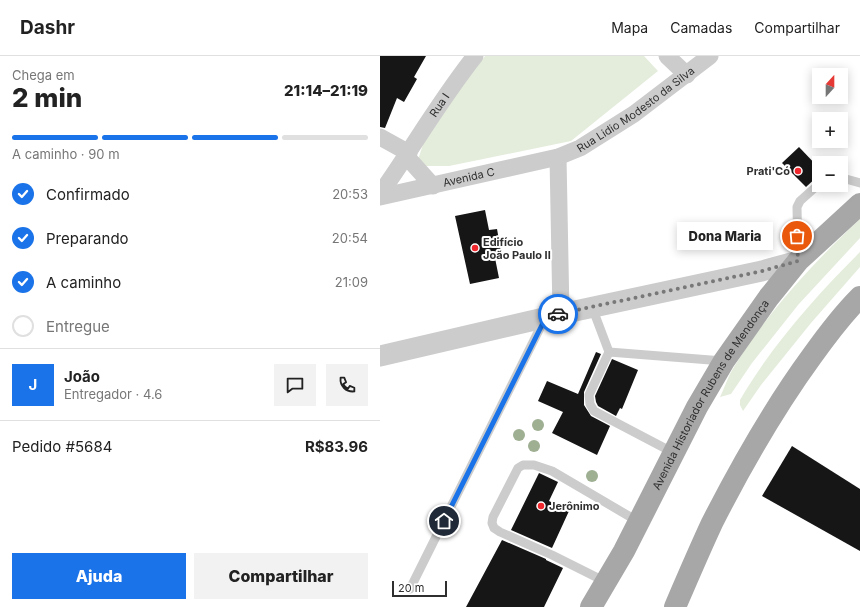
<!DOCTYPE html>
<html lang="pt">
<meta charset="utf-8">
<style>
:root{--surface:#fff;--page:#f2f2f2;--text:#222;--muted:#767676;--line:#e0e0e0;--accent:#1a73e8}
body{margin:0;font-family:Inter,sans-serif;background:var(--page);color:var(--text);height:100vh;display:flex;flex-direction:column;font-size:15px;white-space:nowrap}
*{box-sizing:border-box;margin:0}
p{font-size:13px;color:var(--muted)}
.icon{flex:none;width:22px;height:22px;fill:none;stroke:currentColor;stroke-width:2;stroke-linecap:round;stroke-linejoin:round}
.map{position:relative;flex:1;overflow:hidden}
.sheet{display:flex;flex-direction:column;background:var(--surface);width:380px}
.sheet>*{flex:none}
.needle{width:26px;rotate:21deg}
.controls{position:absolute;left:432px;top:12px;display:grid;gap:8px}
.controls a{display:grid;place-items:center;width:36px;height:36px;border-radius:0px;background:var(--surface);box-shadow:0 2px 10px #0003;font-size:20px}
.scale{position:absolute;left:12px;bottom:10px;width:55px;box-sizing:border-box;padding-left:4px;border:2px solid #2f2f2f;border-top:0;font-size:11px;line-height:14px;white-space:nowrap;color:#2f2f2f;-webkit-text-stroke:3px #fff;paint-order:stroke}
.pin{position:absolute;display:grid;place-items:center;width:34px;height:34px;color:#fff;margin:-17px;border:2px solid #fff;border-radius:50%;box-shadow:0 1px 4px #0007}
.courier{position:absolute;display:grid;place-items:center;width:40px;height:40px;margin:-20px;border:3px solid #1a73e8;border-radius:50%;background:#fff;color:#222;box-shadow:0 1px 5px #0007}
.bubble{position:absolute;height:28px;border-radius:0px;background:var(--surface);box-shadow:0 2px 10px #0003;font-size:13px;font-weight:800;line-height:28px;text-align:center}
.summary em{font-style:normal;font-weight:800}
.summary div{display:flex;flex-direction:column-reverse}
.summary{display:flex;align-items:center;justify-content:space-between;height:68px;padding:0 12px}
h1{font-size:26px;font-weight:800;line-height:30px}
.bar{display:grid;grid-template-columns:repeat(4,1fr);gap:6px 4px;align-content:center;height:48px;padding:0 12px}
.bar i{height:5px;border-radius:3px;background:var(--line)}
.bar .selected{background:var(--accent)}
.bar p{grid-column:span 4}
.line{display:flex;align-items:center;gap:10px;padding:0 12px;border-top:1px solid var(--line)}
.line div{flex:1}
.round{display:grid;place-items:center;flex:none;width:42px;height:42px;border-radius:0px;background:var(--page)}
ol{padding:0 12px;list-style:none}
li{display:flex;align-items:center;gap:12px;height:44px}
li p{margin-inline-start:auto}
li .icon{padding:4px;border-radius:50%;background:var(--accent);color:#fff;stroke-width:4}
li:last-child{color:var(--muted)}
li i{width:22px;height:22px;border:2px solid var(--line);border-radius:50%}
.button{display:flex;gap:8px;margin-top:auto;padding:8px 12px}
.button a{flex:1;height:46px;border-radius:0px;background:var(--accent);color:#fff;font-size:16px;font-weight:800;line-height:46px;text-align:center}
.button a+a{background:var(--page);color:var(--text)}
header{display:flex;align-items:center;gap:24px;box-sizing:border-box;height:56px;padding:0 20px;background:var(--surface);border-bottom:1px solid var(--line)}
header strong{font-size:19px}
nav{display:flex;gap:22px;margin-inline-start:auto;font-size:14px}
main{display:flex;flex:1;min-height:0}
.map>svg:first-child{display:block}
.green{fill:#e4eddc}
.building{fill:#161616}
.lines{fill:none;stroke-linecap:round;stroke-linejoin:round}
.service{stroke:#ccc;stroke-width:9}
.minor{stroke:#ccc;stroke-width:17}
.tertiary{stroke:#ccc;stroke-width:21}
.primary{stroke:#a7a7a7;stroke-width:22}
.tree{fill:#9eaf92}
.done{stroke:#787878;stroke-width:4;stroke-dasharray:0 7.2}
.route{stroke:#1a73e8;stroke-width:5}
.poi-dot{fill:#f0272c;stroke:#fff;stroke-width:1.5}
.labels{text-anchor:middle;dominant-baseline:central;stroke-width:4;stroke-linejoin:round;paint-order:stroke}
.street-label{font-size:11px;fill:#2f2f2f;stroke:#fff}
.poi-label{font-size:11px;font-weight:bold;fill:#2f2f2f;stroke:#fff;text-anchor:start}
</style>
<header>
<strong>Dashr</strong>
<nav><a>Mapa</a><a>Camadas</a><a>Compartilhar</a></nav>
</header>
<main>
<section class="sheet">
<div class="summary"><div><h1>2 min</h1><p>Chega em</p></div><em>21:14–21:19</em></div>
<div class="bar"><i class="selected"></i><i class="selected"></i><i class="selected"></i><i></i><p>A caminho · 90 m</p></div>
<ol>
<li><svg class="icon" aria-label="check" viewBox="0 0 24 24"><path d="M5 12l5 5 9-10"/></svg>Confirmado<p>20:53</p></li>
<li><svg class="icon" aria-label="check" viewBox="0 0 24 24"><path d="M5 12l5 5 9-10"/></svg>Preparando<p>20:54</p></li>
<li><svg class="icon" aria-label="check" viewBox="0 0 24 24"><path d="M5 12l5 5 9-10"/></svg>A caminho<p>21:09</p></li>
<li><i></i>Entregue</li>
</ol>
<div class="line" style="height:72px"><b class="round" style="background:var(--accent);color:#fff">J</b><div><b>João</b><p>Entregador · 4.6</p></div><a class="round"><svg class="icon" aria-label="chat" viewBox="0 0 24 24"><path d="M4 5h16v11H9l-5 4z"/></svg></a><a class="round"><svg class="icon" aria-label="phone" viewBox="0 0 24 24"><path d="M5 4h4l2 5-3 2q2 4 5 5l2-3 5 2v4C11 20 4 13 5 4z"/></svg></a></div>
<div class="line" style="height:52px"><div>Pedido #5684</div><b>R$83.96</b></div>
<div class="button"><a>Ajuda</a><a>Compartilhar</a></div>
</section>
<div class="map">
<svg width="480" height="551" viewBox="0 0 480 551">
<rect width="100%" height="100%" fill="#fff"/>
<g class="green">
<path d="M105,0H264L278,15L191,85L69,110H46L38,104L44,85L59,59Z"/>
<path d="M480,163V182L418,249L372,307L351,338L340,341C345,331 348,320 354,311C386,258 435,205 480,163Z"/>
<path d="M480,196V211L431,267L381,329L363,355L360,349V344C392,289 436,240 480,196Z"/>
</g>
<g class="building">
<path d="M0,0H46L34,21L37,23L24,46L17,42L5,72L0,71Z"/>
<path d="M419,91L439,112V119L426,131L402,107Z"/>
<path d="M105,154L109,174L117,173L122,201L115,202L119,222L90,228L75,160Z"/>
<path d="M216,296L221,298L204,336V349L211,360L230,370L217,399L172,377L183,356L158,345L167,325L198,338Z"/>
<path d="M232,303L258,314L242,353L240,352L236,360L218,350L216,346L215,340Z"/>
<path d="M412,390L480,433V495L382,440Z"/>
<path d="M159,417L178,426L169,445L189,455L172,492L131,474Z"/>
<path d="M122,484L166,503V504L183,512L164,551H86Z"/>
</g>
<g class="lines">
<g class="service">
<path d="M461,122L466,123L480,127"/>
<path d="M418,202L417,151L420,145L439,128"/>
<path d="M212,251L229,296L343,305"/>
<path d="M229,296L209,339L210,348L214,355L294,397"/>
<path d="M226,526L172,499L120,476L114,472L112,467L113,461L138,412L143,409H154L172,415L259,466"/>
<path d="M30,533L164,264"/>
</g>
<g class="minor">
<path d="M287,0L307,19"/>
<path d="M0,81L29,97"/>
<path d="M27,101L53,130"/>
<path d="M178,101L181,258"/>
<path id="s1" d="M0,138C32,93 60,44 95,0"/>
<path id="s2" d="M0,141L178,101L200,92L254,58L330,0"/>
</g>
<path class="tertiary" d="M0,300L181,258L382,215L418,205"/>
<g class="primary">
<path id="s3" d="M211,551L244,495L317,351L344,305L389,241L418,205L480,148"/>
<path d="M295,551C307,523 319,495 332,467C361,410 394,352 432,300C447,279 462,259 480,241"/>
</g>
</g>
<g class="tree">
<circle cx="158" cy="369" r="6"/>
<circle cx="139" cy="379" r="6"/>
<circle cx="154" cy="390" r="6"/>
<circle cx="212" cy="420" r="6"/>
</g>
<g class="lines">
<path class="done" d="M178,258L382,215L418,205L417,180"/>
<path class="route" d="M64,465L166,261L178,258"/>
</g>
<g class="poi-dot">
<circle cx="418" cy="115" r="4"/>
<circle cx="95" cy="192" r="4"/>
<circle cx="161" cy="450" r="4"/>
</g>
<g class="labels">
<g class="street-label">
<text stroke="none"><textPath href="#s1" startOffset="107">Rua I</textPath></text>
<text stroke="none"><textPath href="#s2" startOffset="274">Rua Lidio Modesto da Silva</textPath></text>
<text stroke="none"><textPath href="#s2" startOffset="91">Avenida C</textPath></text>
<text stroke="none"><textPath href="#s3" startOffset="244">Avenida Historiador Rubens de Mendonça</textPath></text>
</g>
<g class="poi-label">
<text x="410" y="115" text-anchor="end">Prati'Có</text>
<text x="103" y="186">Edifício<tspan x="103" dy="13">João Paulo II</tspan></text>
<text x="169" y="450">Jerônimo</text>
</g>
</g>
</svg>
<div class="controls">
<a><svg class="needle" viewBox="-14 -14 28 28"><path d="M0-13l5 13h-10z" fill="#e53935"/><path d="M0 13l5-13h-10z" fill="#767676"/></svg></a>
<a>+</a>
<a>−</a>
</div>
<div class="scale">20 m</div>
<div class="pin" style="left:417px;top:180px;background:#ea580c"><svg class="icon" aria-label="bag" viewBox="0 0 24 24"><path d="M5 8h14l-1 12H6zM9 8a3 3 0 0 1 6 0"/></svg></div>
<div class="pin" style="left:64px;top:465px;background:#1f2937"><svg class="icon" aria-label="home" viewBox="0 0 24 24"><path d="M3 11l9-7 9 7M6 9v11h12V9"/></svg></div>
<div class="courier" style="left:178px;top:258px"><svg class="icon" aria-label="car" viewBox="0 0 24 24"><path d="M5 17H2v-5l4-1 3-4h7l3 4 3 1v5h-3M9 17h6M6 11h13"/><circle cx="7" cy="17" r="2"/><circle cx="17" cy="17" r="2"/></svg></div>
<div class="bubble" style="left:297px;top:166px;width:96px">Dona Maria</div>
</div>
</main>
